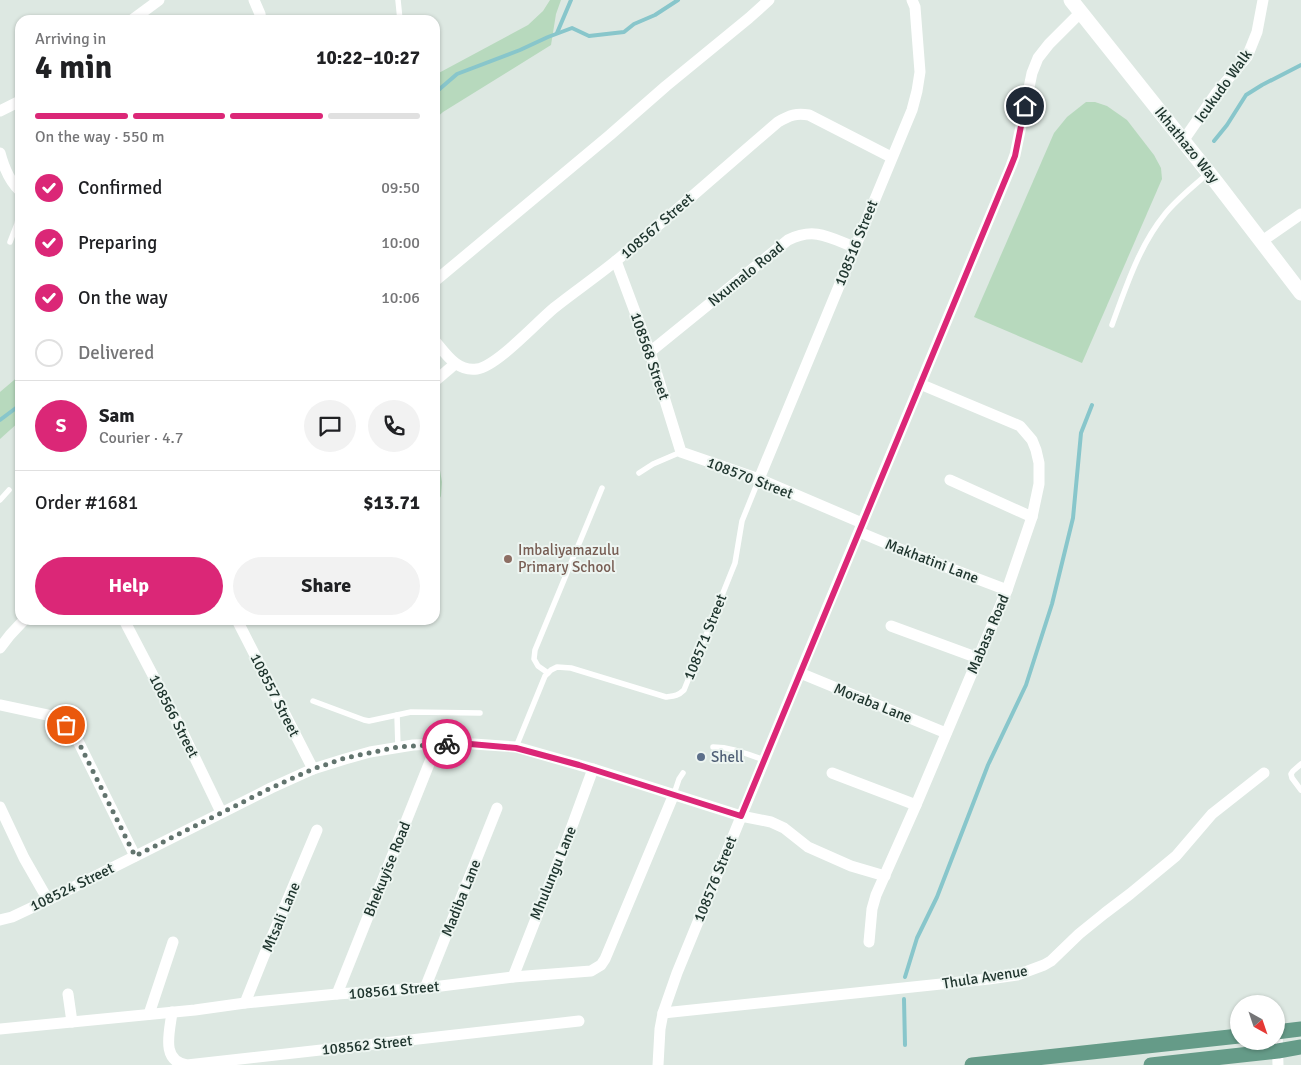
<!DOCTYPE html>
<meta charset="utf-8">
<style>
:root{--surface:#fff;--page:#f2f2f2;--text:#202124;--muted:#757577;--line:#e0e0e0;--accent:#db2777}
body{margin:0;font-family:Signika,sans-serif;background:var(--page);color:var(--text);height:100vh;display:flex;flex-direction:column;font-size:19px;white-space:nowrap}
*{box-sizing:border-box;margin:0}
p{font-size:16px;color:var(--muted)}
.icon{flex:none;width:28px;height:28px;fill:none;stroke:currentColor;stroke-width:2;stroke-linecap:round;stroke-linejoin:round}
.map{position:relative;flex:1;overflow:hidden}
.sheet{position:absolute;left:15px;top:15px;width:425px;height:610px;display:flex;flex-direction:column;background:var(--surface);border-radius:15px;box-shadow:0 1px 4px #0004}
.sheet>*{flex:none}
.needle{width:32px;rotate:140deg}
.controls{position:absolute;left:1230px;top:995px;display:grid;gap:10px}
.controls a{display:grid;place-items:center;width:55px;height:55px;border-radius:50%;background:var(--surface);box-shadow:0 1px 4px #0004;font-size:25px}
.pin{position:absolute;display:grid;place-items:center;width:42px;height:42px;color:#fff;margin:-21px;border:2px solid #fff;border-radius:50%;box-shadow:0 1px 5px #0007}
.courier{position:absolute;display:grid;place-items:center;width:50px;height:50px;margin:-25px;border:4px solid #db2777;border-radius:50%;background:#fff;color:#222;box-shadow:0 1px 6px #0007}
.summary em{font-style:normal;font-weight:700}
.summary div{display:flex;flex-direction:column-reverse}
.summary{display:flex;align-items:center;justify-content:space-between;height:85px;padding:0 20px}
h1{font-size:32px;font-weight:700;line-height:38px}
.bar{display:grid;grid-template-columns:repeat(4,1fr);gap:8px 5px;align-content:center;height:60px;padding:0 20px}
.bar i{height:6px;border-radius:4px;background:var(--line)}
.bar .active{background:var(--accent)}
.bar p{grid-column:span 4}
.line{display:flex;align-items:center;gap:12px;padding:0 20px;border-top:1px solid var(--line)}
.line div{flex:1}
.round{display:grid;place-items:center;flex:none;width:52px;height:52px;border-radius:26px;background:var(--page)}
ol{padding:0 20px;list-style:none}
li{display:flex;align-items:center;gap:15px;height:55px}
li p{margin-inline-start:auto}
li .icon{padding:5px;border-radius:50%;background:var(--accent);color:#fff;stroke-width:4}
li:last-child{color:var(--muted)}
li i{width:28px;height:28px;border:2px solid var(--line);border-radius:50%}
.primary-button{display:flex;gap:10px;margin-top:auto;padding:10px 20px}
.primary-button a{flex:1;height:58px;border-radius:30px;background:var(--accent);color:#fff;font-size:20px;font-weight:700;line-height:58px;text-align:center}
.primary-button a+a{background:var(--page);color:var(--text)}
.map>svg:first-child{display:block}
.green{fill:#b7d9bd}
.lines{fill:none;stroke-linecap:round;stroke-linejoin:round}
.stream{stroke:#88c6cb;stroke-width:4}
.lane{stroke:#fff;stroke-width:5.5}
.street{stroke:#fff;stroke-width:11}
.secondary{stroke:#fff;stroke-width:15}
.primary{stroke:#659b88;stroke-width:15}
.done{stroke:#62746e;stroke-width:5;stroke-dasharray:0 9}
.route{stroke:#db2777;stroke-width:6}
.education-dot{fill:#8d6e63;stroke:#edf5f1;stroke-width:2}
.service-dot{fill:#5c6f8a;stroke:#edf5f1;stroke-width:2}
.labels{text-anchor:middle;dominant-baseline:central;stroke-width:4;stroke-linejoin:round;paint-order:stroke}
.street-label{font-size:15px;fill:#20362f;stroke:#edf5f1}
.education-label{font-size:15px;fill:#785e54;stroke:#edf5f1;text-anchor:start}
.service-label{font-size:15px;fill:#4e5e75;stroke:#edf5f1;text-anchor:start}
</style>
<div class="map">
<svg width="1301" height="1065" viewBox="0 0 1301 1065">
<rect width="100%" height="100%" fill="#dde8e2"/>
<g class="green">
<path d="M550,0H561L556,14L551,45L443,112L435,119V75L528,25L543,11Z"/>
<path d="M1086,102H1095L1107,106L1127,120L1154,155L1161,168L1162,179L1082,363L974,317L1054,133L1067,117Z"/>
<path d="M20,375V421L0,439V392Z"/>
<path d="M438,418L436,447L442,482L441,496L435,507V421Z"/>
</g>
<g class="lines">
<g class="stream">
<path d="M557,33L571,0"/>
<path d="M435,93L457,74L520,50L548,37L572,28L589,36L624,32L634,24L655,15L678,0"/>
<path d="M1214,141L1227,125L1246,95L1262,85L1301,65"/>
<path d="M0,420L20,405"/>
<path d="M905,977L917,938L937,897L988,765L1026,685L1052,604L1073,518L1081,433L1092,405"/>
<path d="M904,999L905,1045"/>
</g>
<g class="lane">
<path d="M398,0L400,20"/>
<path d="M10,242L17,224L20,209"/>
<path d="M1112,325C1126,287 1139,246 1165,214C1177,199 1193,187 1207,174"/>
<path d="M639,473L653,464L681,452"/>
<path d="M0,500L9,490"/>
<path d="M548,673L538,666L534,659L535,650L602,488"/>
<path d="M313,701L364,720L369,721L411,712L480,713"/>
<path d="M397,715L398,747"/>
<path d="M516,747L545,676L551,670L557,667L571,668L666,697C674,696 678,696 684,690L735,563L742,521L759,479"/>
<path d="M713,747C732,747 747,754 764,760"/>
<path d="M1301,764L1293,771L1291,774L1292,778L1301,790"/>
<path d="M674,794L679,779L683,773"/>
</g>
<g class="street">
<path d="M254,0L260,14L261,20"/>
<path d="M132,20L159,0"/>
<path d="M0,111L20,101"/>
<path d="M1183,141L1217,92L1247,57L1257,32L1263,0"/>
<path d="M0,153C4,168 9,181 20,191"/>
<path d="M1262,241L1301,214"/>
<path d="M616,261L650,352L681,452L759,479L862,523"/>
<path d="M435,281L610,135L666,86L749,18L769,0"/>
<path d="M435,341C446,354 457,372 477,369C497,366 536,323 554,308C574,292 596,277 617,260C672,215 724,168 778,122C790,115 796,113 809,115L891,157"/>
<path d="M650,352L788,240C814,227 829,237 854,247"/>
<path d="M435,381L455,364"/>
<path d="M759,479L912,110L917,91L920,72L915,7L912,0"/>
<path d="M950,480L1032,517"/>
<path d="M859,532L912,554L1007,590"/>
<path d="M124,620L180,727L221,812"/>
<path d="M237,620L313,769"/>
<path d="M891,626L978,658"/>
<path d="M0,648L10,635L24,620"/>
<path d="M800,673L946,733"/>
<path d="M0,705L52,716C63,721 69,728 76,737L135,856"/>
<path d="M832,773L916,805"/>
<path d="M0,807L24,858L48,900"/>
<path d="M0,920L12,917L48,900L271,788L313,769L345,759L370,752L413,745L459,743L516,747L593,769L741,816L771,822L784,828L808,847L851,866L885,876"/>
<path d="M869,942L872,909L876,895L916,805L1007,590L1032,517L1039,484V463L1036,450L1032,440L1020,426L920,384"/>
<path d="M513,977L568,837L593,769"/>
<path d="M425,988L497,808"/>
<path d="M68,994L72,1022"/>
<path d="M337,994L437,744"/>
<path d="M245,1003L263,958L317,830"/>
<path d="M172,1012C170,1031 160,1061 187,1065L579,1021"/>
<path d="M663,1013L989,979L1017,975L1044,965L1051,961L1079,934L1105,913L1130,894L1176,856L1212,814L1264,773"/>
<path d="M149,1014L173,942"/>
<path d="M0,1029L195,1010L245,1003L337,994L425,988L513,977L591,971L601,965L605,959L674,794"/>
<path d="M1277,1032L1278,1065"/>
<path d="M658,1065L660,1029L663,1013L677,973L800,673L1011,166L1015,155L1032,73L1038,58L1049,44L1080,13"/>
</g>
<path class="secondary" d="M1071,0L1216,182L1301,293"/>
<g class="primary">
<path d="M1276,1032L1301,1029"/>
<path d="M972,1065L1239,1036"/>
<path d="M1151,1065L1278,1051L1301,1047"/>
</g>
</g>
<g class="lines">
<path class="done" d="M66,725L76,737L135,856L271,788L313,769L345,758L398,747L447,744"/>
<path class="route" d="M447,744L459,743L516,748L579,765L741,816L1011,166L1015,156L1025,106"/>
</g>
<circle class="education-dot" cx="508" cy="559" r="5"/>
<circle class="service-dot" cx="701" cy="757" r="5"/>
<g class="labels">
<g class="street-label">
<text transform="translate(1223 86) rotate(-54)">Icukudo Walk</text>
<text transform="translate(1187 145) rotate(51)">Ikhathazo Way</text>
<text transform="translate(657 226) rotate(-41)">108567 Street</text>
<text transform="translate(856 243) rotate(-68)">108516 Street</text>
<text transform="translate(746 274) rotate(-39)">Nxumalo Road</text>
<text transform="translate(650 356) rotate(71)">108568 Street</text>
<text transform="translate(750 478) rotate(21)">108570 Street</text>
<text transform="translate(932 561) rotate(21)">Makhatini Lane</text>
<text transform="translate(988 634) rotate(-67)">Mabasa Road</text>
<text transform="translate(705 637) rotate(-68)">108571 Street</text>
<text transform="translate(275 695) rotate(63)">108557 Street</text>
<text transform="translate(873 703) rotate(22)">Moraba Lane</text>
<text transform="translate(174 716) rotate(63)">108566 Street</text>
<text transform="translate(387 869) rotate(-68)">Bhekuyise Road</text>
<text transform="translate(553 873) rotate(-68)">Mhulungu Lane</text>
<text transform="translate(715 879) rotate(-68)">108576 Street</text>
<text transform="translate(72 887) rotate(-26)">108524 Street</text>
<text transform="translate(461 898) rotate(-68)">Madiba Lane</text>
<text transform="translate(281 917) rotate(-67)">Mtsali Lane</text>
<text transform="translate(985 977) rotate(-9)">Thula Avenue</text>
<text transform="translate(394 990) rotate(-5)">108561 Street</text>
<text transform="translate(367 1045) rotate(-6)">108562 Street</text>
</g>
<g class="education-label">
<text x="518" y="550">Imbaliyamazulu<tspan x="518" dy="17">Primary School</tspan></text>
</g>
<g class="service-label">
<text x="711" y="757">Shell</text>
</g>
</g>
</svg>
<div class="controls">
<a><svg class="needle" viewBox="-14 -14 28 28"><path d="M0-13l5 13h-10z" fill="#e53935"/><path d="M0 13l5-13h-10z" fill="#757577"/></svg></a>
</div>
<div class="pin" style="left:66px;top:725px;background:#ea580c"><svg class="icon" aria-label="bag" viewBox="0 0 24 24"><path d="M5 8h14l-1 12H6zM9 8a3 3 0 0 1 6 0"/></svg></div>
<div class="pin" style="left:1025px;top:106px;background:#1f2937"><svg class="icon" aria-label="home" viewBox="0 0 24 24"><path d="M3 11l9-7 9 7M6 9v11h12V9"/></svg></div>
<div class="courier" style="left:447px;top:744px"><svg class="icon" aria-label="bike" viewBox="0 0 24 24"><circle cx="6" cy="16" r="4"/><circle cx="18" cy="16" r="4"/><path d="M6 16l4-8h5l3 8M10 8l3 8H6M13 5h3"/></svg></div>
<section class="sheet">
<div class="summary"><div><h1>4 min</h1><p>Arriving in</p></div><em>10:22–10:27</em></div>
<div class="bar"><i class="active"></i><i class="active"></i><i class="active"></i><i></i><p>On the way · 550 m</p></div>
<ol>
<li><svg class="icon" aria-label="check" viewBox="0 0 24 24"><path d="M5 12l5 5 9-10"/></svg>Confirmed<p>09:50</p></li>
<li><svg class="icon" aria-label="check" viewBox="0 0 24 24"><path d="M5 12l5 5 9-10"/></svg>Preparing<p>10:00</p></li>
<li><svg class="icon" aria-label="check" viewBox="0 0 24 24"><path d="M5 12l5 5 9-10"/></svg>On the way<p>10:06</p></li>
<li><i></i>Delivered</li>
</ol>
<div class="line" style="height:90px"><b class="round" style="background:var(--accent);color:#fff">S</b><div><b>Sam</b><p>Courier · 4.7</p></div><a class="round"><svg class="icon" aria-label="chat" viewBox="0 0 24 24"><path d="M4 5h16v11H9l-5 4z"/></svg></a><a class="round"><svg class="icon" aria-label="phone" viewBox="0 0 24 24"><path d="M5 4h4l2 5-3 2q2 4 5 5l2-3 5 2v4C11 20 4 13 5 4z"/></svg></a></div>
<div class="line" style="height:65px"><div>Order #1681</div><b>$13.71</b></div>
<div class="primary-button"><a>Help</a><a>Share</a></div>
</section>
</div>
